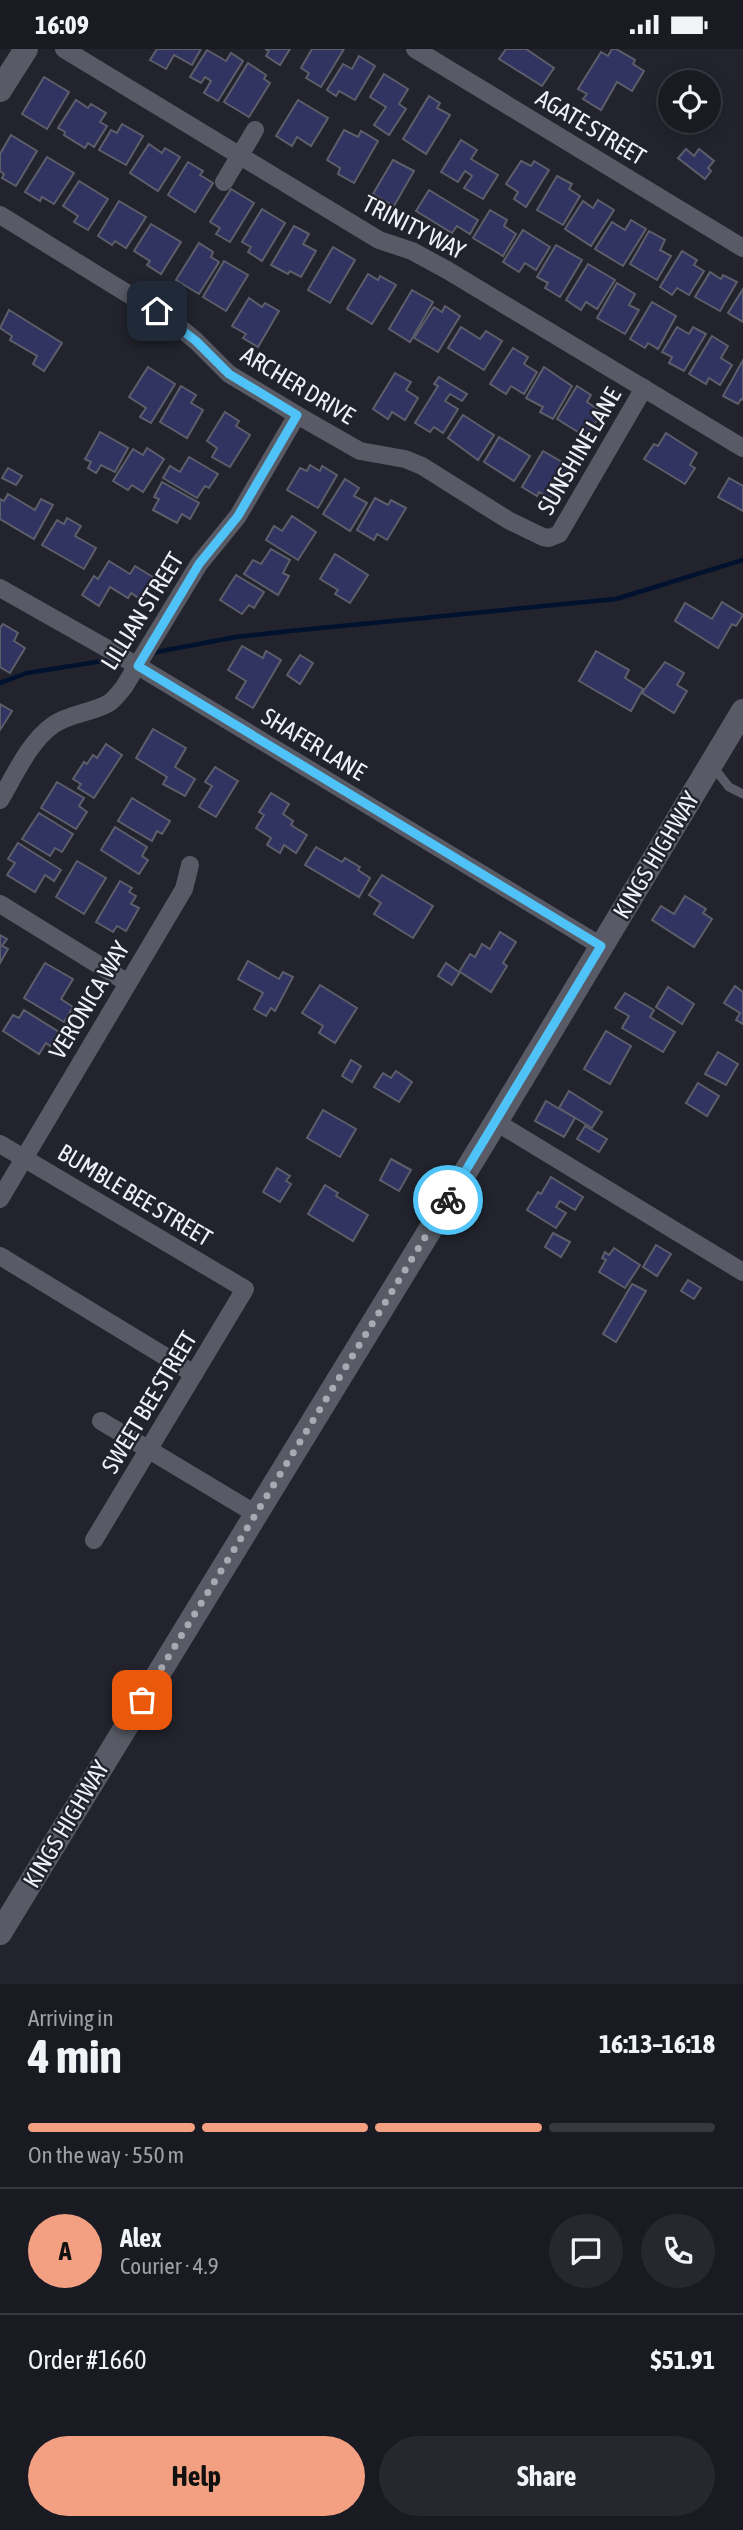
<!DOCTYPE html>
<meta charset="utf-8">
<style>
:root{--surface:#1a1a22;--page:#27272f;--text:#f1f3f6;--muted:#9fa1a5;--line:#383840;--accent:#f39f82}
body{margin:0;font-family:"Asap Condensed",sans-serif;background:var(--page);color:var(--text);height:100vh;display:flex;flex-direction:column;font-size:26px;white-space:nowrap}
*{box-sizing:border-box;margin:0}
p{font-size:23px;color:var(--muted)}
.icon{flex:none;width:38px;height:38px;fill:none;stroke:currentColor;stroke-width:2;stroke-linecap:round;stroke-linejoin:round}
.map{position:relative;height:1935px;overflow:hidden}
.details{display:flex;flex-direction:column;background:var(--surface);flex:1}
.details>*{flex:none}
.buttons{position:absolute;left:658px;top:21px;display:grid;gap:14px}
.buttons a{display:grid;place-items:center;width:63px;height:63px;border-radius:50%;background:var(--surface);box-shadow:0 4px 18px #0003,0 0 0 2px var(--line);font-size:35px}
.pin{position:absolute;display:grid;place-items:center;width:60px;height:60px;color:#fff;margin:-30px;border-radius:14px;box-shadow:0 4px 10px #0006}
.courier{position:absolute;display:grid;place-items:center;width:70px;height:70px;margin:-35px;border:5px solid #4fc3f7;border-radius:50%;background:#fff;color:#222;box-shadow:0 2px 9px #0007}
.head em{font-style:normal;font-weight:700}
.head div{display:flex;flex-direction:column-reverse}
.head{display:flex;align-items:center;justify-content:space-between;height:119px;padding:0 28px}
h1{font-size:46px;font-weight:700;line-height:52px}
.bar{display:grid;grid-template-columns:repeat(4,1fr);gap:10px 7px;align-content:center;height:84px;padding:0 28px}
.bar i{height:9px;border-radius:5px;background:var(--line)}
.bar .selected{background:var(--accent)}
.bar p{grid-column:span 4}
.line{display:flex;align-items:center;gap:18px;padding:0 28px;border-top:2px solid var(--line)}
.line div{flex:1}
.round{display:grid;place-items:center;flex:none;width:74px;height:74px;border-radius:37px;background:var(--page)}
.primary-button{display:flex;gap:14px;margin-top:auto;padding:14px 28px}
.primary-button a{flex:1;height:80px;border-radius:42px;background:var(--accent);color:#111;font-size:28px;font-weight:700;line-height:80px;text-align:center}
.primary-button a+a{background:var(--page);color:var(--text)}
.status{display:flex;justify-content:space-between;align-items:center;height:49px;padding:0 35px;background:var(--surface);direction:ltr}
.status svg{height:19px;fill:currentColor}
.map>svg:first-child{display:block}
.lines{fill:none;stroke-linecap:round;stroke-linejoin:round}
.stream{stroke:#00122e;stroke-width:4.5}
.building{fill:#313361;stroke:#5c5e6a;stroke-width:2}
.lane{stroke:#585a65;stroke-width:9}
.street{stroke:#585a65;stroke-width:18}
.secondary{stroke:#585a65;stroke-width:24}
.done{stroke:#a8a9b1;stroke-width:7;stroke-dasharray:0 12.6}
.route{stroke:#4fc3f7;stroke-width:9}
.labels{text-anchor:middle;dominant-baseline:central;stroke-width:5;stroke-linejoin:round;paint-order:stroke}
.street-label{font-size:24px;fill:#f0f1f8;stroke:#22232d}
</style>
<div class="status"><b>16:09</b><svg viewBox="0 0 49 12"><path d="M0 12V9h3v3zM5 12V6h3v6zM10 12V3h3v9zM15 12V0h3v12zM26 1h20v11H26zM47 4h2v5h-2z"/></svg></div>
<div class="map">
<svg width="743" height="1935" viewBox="0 0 743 1935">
<rect width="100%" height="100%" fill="#22232d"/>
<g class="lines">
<g class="stream">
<path d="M151,604L236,588L290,582L616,550L743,511"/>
<path d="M0,634L27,624L115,610"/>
</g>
</g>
<g class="building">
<path d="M157,0H201L192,16L174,6L166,20L150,11Z"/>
<path d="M265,0H290L280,16L266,7L269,2Z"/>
<path d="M312,0H344L321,38L306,29L309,24L301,19Z"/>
<path d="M506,0H526L554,19L542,37L499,10Z"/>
<path d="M612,0H616L635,11L633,15L644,22L632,42L617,33L601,61L583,50L587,45L578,40L601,3L608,7Z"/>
<path d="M207,1L226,12L231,4L243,12L218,52L204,44L211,32L205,28L201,34L190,28Z"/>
<path d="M359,7L375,17L355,51L339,42L336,47L327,41L343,15L352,20Z"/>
<path d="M248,14L266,26L264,30L270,34L249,68L224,53Z"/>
<path d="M384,25L408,40L399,55L406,60L389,86L374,76L386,58L370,48Z"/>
<path d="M44,28L69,43L47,80L22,65Z"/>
<path d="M429,47L440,54L437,59L450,66L426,105L403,90Z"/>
<path d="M76,51L88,59L91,55L106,64L100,73L107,77L94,98L88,94L85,99L64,86L65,83L58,79Z"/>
<path d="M298,51L328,69L311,97L297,88L292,97L276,87Z"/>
<path d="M122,75L143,87L126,116L99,101L111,81L117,84Z"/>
<path d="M344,81L358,88L361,82L378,92L354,134L338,125L340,119L327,111Z"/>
<path d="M11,86L37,102L16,137L2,129L4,125L0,122V105Z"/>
<path d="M461,91L477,101L471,110L498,126L483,150L464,139L472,127L465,122L458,133L441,123Z"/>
<path d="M149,95L162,104L165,99L180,108L158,142L130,124Z"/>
<path d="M686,100L694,107L699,100L714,112L708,119L711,122L705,130L678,109Z"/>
<path d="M47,108L74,124L54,155L42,148L40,152L25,143Z"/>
<path d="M393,111L414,122L394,157L373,145Z"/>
<path d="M521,112L531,117L534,112L549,121L526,158L514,150L518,143L506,135Z"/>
<path d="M188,113L203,122L200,126L213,134L195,163L168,146Z"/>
<path d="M557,127L572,135L569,140L580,147L563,176L537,161Z"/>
<path d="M79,132L108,150L88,181L74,173L78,167L63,157Z"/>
<path d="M231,140L254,154L230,193L216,185L220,179L210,173Z"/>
<path d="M429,141L478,171L470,185L457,177L452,184L416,162Z"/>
<path d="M598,151L614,161L591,197L565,180L583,152L593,159Z"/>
<path d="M119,152L146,168L126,199L115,192L112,196L98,187Z"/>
<path d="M262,160L285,174L262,212L248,203L251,198L242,193Z"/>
<path d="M490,161L507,171L504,177L516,185L503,207L473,189Z"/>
<path d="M631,171L646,180L623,217L595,200L612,173L625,181Z"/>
<path d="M151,175L181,193L161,225L147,216L150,212L134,202Z"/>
<path d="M294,177L309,185L303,195L316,202L301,228L290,222L288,225L271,216Z"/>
<path d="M523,181L550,198L536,221L525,214L519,223L503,213Z"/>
<path d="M649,182L665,191L660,201L671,207L657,231L630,215Z"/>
<path d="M199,194L213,203L211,208L219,213L199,245L176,231Z"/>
<path d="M556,196L582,211L560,248L545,239L548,234L537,228Z"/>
<path d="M333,198L355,211L330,254L308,241Z"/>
<path d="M682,202L697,211L694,216L704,222L689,246L677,239L672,246L660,238Z"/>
<path d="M224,212L248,226L226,262L203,248Z"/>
<path d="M588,215L615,231L597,260L586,253L581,261L566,251Z"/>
<path d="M710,223L721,230L723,226L737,233L720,262L695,248Z"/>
<path d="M368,225L378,231L380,227L396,236L372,275L347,260Z"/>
<path d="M617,234L635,245L629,256L639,261L625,285L597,269Z"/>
<path d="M743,240V273L728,264Z"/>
<path d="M412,241L433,253L410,293L389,280Z"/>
<path d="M249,249L262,258L265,254L279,262L258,298L243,289L246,285L232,277Z"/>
<path d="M652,253L676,267L658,300L648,294L645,299L630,290Z"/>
<path d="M445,257L460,267L438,303L414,289L434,258L442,263Z"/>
<path d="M9,261L62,294L44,322L33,315L37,307L10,291L12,287L0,279Z"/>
<path d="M461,278L480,290L486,282L502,292L484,321L448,299Z"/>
<path d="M677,278L689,285L693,278L706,285L684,322L669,314L672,308L662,303Z"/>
<path d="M712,287L728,297L721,309L732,316L720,336L709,329L706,335L689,325Z"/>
<path d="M513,299L528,308L524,315L537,323L524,345L511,337L506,345L490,335Z"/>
<path d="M743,311V351L741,350L738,355L723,347Z"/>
<path d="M148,318L175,335L151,374L140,368L146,359L129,348Z"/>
<path d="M544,318L572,337L553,370L540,363L543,358L526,349Z"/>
<path d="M395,324L411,333L406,341L418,349L405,371L392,363L388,370L373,360Z"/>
<path d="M439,328L467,345L462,352L450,345L445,352L458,360L443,384L434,378L430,383L415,374L438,337L434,335Z"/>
<path d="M181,337L196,346L191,354L203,361L187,389L160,373Z"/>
<path d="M577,337L591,346L587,353L602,363L586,388L557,370Z"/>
<path d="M225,363L239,372L236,377L250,386L230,418L212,408L217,399L207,392Z"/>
<path d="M463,366L494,386L478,411L448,389Z"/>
<path d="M100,383L128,399L115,423L101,416L96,424L88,419L91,413L85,410Z"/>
<path d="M666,384L697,404L690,416L695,419L685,435L644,410L654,395L658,397Z"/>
<path d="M499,388L530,407L514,432L484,413Z"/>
<path d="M147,399L164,410L143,443L132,436L128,441L113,432L133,400L143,406Z"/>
<path d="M543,402L569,417L550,449L539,443L537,447L522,438Z"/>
<path d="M189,408L218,425L209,439L205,437L197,449L163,429L170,417L180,423Z"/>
<path d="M310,416L320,422L322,417L337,426L318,459L287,441L300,419L307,422Z"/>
<path d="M8,419L22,427L16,436L2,429Z"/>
<path d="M729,429L743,437V462L718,448Z"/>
<path d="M345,430L359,439L354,447L367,454L350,482L323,465Z"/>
<path d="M162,433L199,454L190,470L182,465L177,474L153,461L159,450L154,448Z"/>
<path d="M8,445L35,461L41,450L53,456L34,490L0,470V450L4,452Z"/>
<path d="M375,449L388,456L391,451L406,459L387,491L377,485L374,491L357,481Z"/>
<path d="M292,467L316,483L298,511L266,491L274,477L282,482Z"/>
<path d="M67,469L81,477L75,487L96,499L84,520L42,496L57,471L64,475Z"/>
<path d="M271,500L290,511L283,524L289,527L278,546L244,525L253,511L261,515Z"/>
<path d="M335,505L368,526L350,554L335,545L338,541L320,530Z"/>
<path d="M109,512L130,525L135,517L156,530L143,552L131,544L128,549L110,538L99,557L82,546L94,527L98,530Z"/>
<path d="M236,526L264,543L254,559L249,556L242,565L220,551Z"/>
<path d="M722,553L743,566L736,577L732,575L718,599L675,572L685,554L712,570Z"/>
<path d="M3,575L18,584L14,592L25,599L10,624L0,618V579Z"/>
<path d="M242,597L263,609L266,602L281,611L253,659L236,649L246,632L228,621Z"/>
<path d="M596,602L629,621L625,629L643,640L631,662L579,632Z"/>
<path d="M300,606L313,614L300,635L287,626Z"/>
<path d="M665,613L684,624L677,636L687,642L674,664L642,644Z"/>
<path d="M0,655L12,662L0,681Z"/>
<path d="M153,680L186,699L175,718L195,730L185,747L163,735L167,728L136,709Z"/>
<path d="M106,695L122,706L94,749L78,739L81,735L73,730L84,713L87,715L93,706L97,709Z"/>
<path d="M215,718L238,732L216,768L199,758L212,737L205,733Z"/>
<path d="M57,733L84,749L79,757L87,763L76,780L41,759Z"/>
<path d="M271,744L289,755L283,765L293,772L291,776L307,786L296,804L284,796L280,804L267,796L271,789L256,779L264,766L259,763Z"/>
<path d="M132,749L170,772L162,785L157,782L152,792L118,772Z"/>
<path d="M39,764L73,785L62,803L55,799L50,807L22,790Z"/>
<path d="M115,778L147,798L142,807L148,811L139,825L101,801Z"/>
<path d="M18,794L61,821L54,832L45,826L35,843L7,826L15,814L8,810Z"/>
<path d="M316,798L342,813L345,809L360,818L358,821L370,829L359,848L305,816Z"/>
<path d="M77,812L106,829L84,865L56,848Z"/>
<path d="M382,826L433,857L413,889L374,865L381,854L369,846Z"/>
<path d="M120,832L132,839L129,843L136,847L131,855L139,859L126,882L117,877L113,883L96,873Z"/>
<path d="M685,847L706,860L703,864L712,870L694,898L652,871L661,857L674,865Z"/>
<path d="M500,883L516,893L503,914L507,917L491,943L460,923L452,936L438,927L446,914L459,923L470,905L475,908L482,895L490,900Z"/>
<path d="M0,886L7,890L2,897L8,900L0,914Z"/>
<path d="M248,912L279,930L283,923L293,928L275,962L271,959L266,967L254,960L263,944L238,930Z"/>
<path d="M45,914L73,930L61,950L73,958L64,973L24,949Z"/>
<path d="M320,936L357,959L335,994L319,984L323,977L302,964Z"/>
<path d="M735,937L743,943V975L736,971L740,964L724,954Z"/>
<path d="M668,938L694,955L682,975L656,958Z"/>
<path d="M625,944L654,961L650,968L675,983L663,1003L622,979L629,967L615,959Z"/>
<path d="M24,961L59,983L50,997L46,994L39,1005L3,982L13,966L19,969Z"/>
<path d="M606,982L631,997L610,1035L584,1020Z"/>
<path d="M718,1003L738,1015L726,1036L705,1025Z"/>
<path d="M351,1011L361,1017L352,1033L342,1027Z"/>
<path d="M396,1022L412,1033L399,1053L374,1038L383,1024L391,1029Z"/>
<path d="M698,1034L719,1047L707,1067L686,1054Z"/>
<path d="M569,1042L602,1063L592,1079L559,1059Z"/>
<path d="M546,1052L575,1069L564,1088L535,1072Z"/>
<path d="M323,1061L356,1080L340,1108L307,1089Z"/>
<path d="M585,1077L607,1090L599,1103L577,1090Z"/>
<path d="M391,1110L411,1121L399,1142L380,1131Z"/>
<path d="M277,1119L290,1127L286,1132L291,1135L280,1153L263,1143Z"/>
<path d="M551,1128L583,1148L575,1161L560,1152L556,1158L566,1164L556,1179L527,1161L538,1143L541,1145Z"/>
<path d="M325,1136L338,1144L336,1147L368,1166L353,1192L308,1165Z"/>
<path d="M553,1184L570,1193L561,1208L545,1198Z"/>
<path d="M656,1196L671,1205L657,1227L643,1218Z"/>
<path d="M614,1199L640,1216L625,1239L599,1223L606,1211L602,1209L605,1203L609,1206Z"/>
<path d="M688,1231L701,1239L694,1250L681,1242Z"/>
<path d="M632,1235L646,1242L616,1293L603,1285Z"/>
</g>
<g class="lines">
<path class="lane" d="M714,719L729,738L743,745"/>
<g class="street">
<path d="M64,0L379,191L412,202L447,221L743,399"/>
<path d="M415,0L743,199"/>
<path d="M224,133L255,81"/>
<path d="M0,166L172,272L196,292L229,325L297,366L360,402L405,410L422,417L508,471L543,488L549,489L559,485L644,339"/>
<path d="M0,539L138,617L601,897"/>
<path d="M0,751C15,726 29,693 53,676C70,664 92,664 109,654C115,650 120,643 124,638L199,515L238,467L297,366"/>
<path d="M0,855L128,934"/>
<path d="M496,1073L743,1223"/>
<path d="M0,1095L245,1240L94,1491"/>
<path d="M0,1150L184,840L190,816"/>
<path d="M0,1207L194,1325"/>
<path d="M101,1372L256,1465"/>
</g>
<g class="secondary">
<path d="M0,41L26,0"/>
<path d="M0,1884L496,1073L743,662"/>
</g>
</g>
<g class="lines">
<path class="done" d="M142,1651L448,1151"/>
<path class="route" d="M157,262L196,292L229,325L297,366L238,467L199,515L138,617L601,897L448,1151"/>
</g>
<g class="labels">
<g class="street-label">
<text transform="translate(591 78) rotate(31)">AGATE STREET</text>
<text transform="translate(414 178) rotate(27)">TRINITY WAY</text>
<text transform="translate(298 336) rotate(31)">ARCHER DRIVE</text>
<text transform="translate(579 402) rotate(-60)">SUNSHINE LANE</text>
<text transform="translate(142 562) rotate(-58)">LILLIAN STREET</text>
<text transform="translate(314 695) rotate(31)">SHAFER LANE</text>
<text transform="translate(656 806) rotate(-59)">KINGS HIGHWAY</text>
<text transform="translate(89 951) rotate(-59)">VERONICA WAY</text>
<text transform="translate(135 1146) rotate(31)">BUMBLE BEE STREET</text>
<text transform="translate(149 1353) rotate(-59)">SWEET BEE STREET</text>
<text transform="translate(66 1775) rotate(-59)">KINGS HIGHWAY</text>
</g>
</g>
</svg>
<div class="buttons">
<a><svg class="icon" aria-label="locate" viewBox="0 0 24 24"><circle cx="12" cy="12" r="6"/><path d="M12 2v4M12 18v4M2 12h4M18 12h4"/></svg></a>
</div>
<div class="pin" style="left:142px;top:1651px;background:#ea580c"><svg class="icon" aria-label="bag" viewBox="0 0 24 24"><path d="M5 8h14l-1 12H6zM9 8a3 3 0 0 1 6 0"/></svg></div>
<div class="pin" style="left:157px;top:262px;background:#1f2937"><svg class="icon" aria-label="home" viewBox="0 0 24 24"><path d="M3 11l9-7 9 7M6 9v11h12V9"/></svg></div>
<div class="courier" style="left:448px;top:1151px"><svg class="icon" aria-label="bike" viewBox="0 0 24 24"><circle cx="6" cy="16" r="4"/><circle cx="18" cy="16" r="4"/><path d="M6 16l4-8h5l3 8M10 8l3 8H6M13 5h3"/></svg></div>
</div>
<section class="details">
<div class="head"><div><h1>4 min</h1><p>Arriving in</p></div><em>16:13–16:18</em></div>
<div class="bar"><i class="selected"></i><i class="selected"></i><i class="selected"></i><i></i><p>On the way · 550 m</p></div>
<div class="line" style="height:126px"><b class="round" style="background:var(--accent);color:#111">A</b><div><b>Alex</b><p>Courier · 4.9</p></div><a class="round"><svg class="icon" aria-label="chat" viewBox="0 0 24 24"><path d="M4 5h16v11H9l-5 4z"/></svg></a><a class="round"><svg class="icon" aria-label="phone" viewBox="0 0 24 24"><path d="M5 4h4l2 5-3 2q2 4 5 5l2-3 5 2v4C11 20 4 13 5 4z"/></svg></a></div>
<div class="line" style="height:91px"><div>Order #1660</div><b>$51.91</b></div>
<div class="primary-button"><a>Help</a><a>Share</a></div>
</section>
